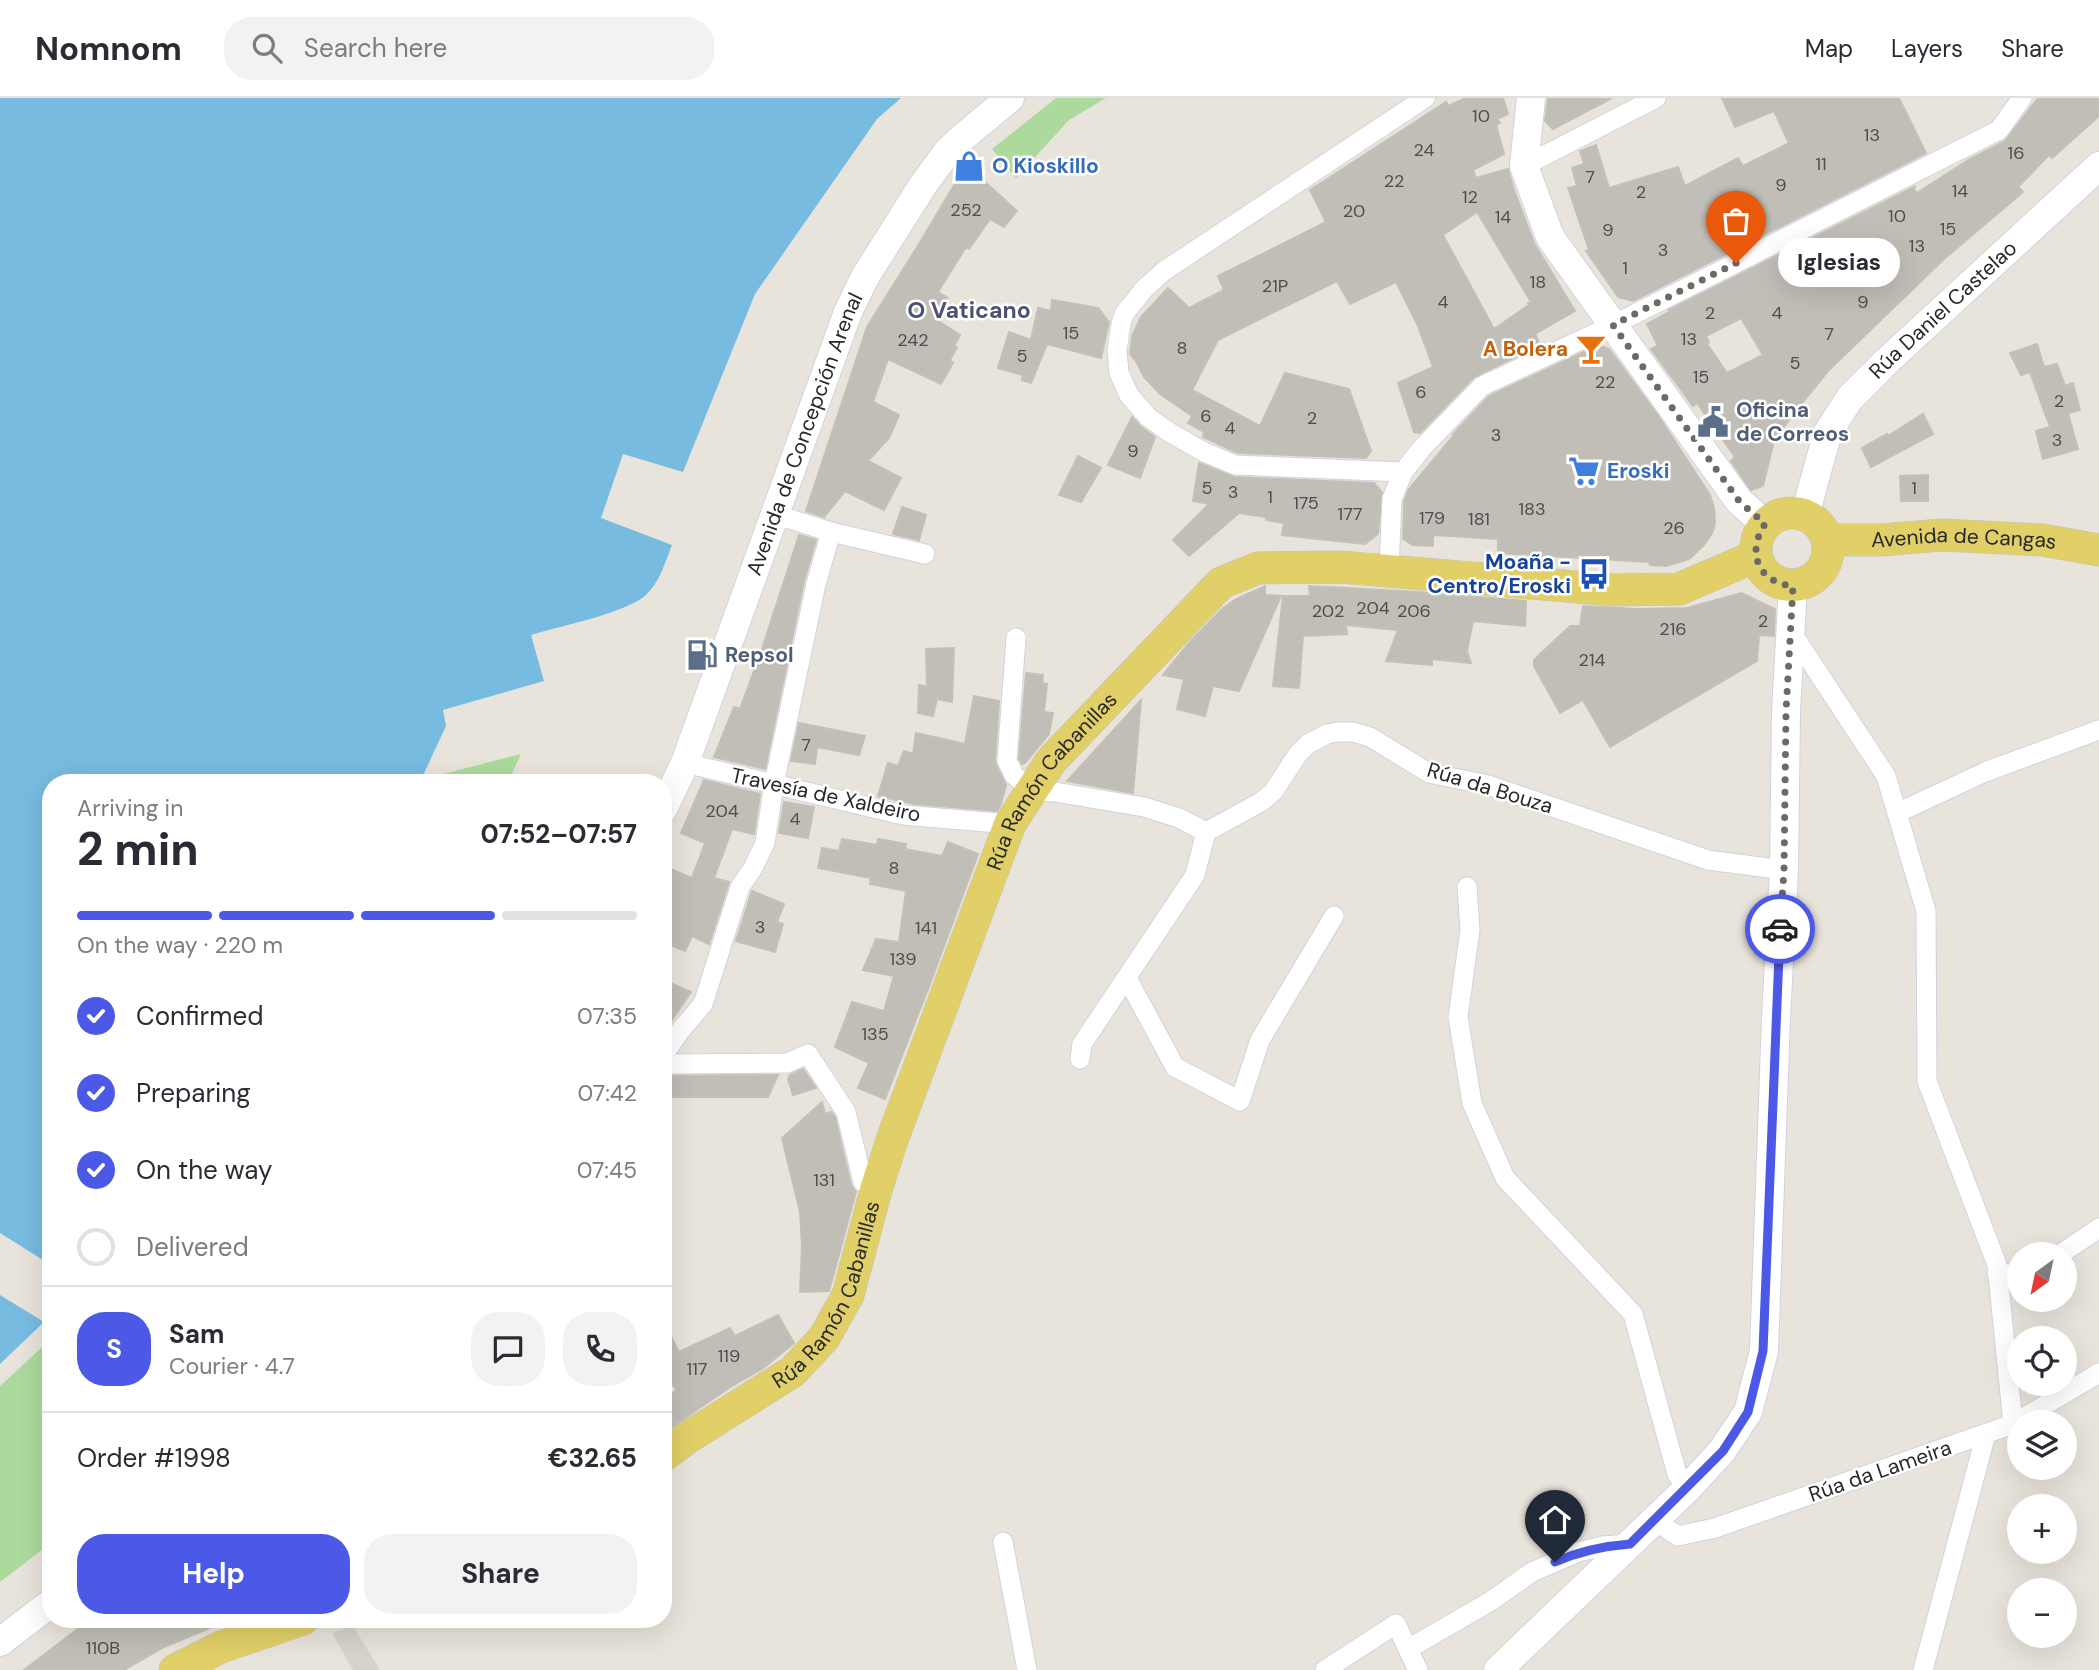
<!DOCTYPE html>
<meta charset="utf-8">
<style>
:root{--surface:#fff;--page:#f2f2f3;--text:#2b2b33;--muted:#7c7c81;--line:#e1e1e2;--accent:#4b59e6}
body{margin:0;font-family:"DM Sans",sans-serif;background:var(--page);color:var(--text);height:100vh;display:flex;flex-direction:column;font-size:26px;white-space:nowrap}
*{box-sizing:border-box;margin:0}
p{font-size:23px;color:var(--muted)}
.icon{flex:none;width:38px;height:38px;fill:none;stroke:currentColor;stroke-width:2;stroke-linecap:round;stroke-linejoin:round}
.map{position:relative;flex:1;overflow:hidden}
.drawer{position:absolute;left:42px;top:676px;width:630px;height:854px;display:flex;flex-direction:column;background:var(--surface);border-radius:28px;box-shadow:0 7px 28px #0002}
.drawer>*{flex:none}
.needle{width:46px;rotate:213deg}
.fabs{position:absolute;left:2007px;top:1144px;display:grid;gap:14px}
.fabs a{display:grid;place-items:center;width:70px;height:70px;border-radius:50%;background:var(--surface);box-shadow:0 7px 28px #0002;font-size:35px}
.pin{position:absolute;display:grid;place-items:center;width:60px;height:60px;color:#fff;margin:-72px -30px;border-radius:50% 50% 50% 0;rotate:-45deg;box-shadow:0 0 7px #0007}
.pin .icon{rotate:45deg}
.courier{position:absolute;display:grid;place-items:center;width:70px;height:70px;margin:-35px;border:5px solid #4b59e6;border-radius:50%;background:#fff;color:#222;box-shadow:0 2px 9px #0007}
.bubble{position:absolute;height:49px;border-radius:24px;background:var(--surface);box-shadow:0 7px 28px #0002;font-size:23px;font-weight:700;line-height:49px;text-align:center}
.headline em{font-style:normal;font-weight:700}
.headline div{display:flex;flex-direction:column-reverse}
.headline{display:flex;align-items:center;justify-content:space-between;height:119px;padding:0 35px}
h1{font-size:46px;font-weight:700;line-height:52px}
.bar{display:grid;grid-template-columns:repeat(4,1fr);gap:10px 7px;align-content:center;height:84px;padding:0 35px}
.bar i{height:9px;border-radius:5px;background:var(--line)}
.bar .on{background:var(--accent)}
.bar p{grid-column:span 4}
.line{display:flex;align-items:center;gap:18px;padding:0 35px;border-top:2px solid var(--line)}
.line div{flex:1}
.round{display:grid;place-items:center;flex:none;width:74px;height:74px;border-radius:28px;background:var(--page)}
ol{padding:0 35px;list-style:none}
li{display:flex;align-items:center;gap:21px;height:77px}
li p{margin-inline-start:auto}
li .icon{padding:7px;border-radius:50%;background:var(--accent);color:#fff;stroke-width:4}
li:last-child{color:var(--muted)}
li i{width:38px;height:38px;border:4px solid var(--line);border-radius:50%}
.cta{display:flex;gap:14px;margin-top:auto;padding:14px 35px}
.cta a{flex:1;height:80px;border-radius:28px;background:var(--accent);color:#fff;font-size:28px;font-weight:700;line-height:80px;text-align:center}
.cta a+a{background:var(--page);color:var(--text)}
header{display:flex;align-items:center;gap:42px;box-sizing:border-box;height:98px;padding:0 35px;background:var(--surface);border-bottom:2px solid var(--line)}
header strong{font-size:33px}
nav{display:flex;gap:38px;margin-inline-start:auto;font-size:24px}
.search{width:490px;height:63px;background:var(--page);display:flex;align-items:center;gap:18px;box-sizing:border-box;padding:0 24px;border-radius:28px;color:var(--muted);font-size:26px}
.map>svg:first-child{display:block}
.green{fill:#acda9d}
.plaza{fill:#d6d3cd}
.water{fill:#78bbe1}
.building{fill:#c1beb7;stroke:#c4c0b5;stroke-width:2;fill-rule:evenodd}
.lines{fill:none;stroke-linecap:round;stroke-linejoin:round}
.street-casing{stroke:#d0d2df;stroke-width:21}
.secondary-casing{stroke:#d0d2df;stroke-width:30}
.primary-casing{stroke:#c3c3c3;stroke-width:33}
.street{stroke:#fff;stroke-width:19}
.secondary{stroke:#fff;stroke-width:28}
.primary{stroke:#e1d068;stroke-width:32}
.done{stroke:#6c6a67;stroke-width:7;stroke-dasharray:0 12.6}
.route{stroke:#4b59e6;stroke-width:9}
.labels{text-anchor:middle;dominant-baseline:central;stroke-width:5;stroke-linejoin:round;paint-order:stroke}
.number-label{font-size:18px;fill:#4e4e4c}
.shop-label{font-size:21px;font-weight:bold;fill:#366cbe;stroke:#fff;text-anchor:start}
.street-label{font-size:21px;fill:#282828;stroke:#fff}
.food-label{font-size:21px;font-weight:bold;fill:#c56008;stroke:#fff;text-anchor:end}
.service-label{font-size:21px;font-weight:bold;fill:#4e5e75;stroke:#fff;text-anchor:start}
.transit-label{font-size:21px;font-weight:bold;fill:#164399;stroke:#fff;text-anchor:end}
.neighbourhood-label{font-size:23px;font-weight:bold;fill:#4d5173;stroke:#fff}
</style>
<header>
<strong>Nomnom</strong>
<div class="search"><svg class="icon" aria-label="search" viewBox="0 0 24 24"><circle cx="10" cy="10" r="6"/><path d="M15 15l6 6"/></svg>Search here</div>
<nav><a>Map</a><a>Layers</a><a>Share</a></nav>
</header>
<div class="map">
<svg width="2099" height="1572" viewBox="0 0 2099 1572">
<rect width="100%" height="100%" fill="#e9e4db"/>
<g class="green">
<path d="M1056,0H1106L1069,22L1016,80L992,51Z"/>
<path d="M521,656L508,684H439L443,676Z"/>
<path d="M51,1241V1445L0,1484V1288Z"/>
</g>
<path class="plaza" d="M353,1528L380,1572H353L332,1535Z"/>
<g class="water">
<path d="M0,0H901L877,21L755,196L683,374L623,356L601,420L672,447C666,462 660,483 648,495C629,515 559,528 531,537L544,583L443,612L446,628L420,684H51V1167L0,1135Z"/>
<path d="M0,1197L44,1224L0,1266Z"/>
</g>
<g class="building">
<path d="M1466,0H1503L1508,16L1497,21L1500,25L1496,27L1504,56L1473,72L1476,80L1508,71L1514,92L1534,145L1575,213L1535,236L1540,247L1474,279L1420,335L1414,334L1398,285L1433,269L1418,228L1396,184L1350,206L1337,183L1218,242L1192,292L1260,328L1285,275L1349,291L1371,353L1366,360L1238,355L1203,339L1204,334L1188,325L1192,318L1160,296L1144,279L1136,263L1130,256L1132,238L1141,219L1168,190L1189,210L1224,192L1218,178L1326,124L1310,92L1446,4L1448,8ZM1477,114L1531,204L1528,205L1529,207L1494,231L1443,137Z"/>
<path d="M1548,0H1612L1553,31L1545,23Z"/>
<path d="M1722,0H1899L1926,55L1633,203L1618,199L1586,153L1589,152L1568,90L1577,88L1572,70L1584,66L1580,53L1596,47L1609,90L1678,69L1685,88L1738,60L1743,68L1789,45L1774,13L1735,29Z"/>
<path d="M2038,0H2099V18L2052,60L2049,57L2018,89L2023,94L1944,161L1829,272L1797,311L1774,343L1763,388L1751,392L1731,363L1735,359L1697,305L1693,308L1651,251L1658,248L1647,226L1671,213L1669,212L1916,88L1913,90L1917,95L1968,62L2005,43ZM1741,220L1763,257L1727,275L1707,246L1709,244L1706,238Z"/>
<path d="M962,74H974L1017,113L1004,129L990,121L969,151L966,149L938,194L948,200L934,220L960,237L954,248L957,249L950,262L953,265L941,286L888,261L873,304L899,317L889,340L868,363L901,380L884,412L845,393L824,419L806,413L867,229L919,146Z"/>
<path d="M1052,202L1098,210L1109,224L1101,260L1047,246L1031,285L1022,282L1023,277L998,270L1009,234L1031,242L1038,210L1051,213Z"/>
<path d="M2037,246L2044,269L2057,266L2065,288L2073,285L2080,312L2068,315L2078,351L2043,361L2036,333L2050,329L2030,274L2021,277L2010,255Z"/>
<path d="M1601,248L1609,251L1657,316L1710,397L1714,410L1715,425L1712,435L1703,448L1689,461L1666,468L1650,467L1649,464L1498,455V441L1433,437V448L1413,447L1403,441L1404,404L1409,391L1455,336H1453L1489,298L1586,253Z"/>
<path d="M1923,316L1933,336L1871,369L1862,350L1887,336L1888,338Z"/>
<path d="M1132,319L1141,329L1155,339L1140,380L1108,367Z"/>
<path d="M1078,358L1101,370L1081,404L1059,397Z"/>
<path d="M1199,365L1234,379L1374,385L1382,394L1378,436L1365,446L1282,437L1284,425L1266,422V419L1239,415L1189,458L1173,442L1209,406L1193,403Z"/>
<path d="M1928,377V403H1901L1900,378Z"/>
<path d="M902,409L926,417L919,442L893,436Z"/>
<path d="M799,437L816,442L804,483L765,671L714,659L734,609L740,611L762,551Z"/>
<path d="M1265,488V497L1281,498L1239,593L1213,588L1205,618L1177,611L1184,581L1163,577L1188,546L1222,511L1236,501Z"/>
<path d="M1309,488L1418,494L1526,503L1525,528L1473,523L1467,553L1471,565L1432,561V567L1386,563L1398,532L1346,527L1347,536L1303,538L1299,590L1273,588L1283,498H1310Z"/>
<path d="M1741,495L1775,511L1774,538L1759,537L1757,563L1610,649L1583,602L1560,615L1534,568V562L1570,528H1580L1583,508L1637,511L1687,510Z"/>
<path d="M954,550L952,604L937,601L933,618L918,615L919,587L927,589L926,551Z"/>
<path d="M1026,575L1043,577L1042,585L1047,586L1044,614L1053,615L1049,636L1025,665L1022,666L1019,661Z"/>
<path d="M974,598L999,603L995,663L1006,687L1001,706L997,713L915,706L878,698L888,665L898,668L904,653L913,656L916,635L965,646Z"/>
<path d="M1141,602L1133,695L1067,683Z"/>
<path d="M799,625L865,638L859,657L817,649L815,666L791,663Z"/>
<path d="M704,682L760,696L754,736L732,731L714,780L729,784L709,846L692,838L685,853L663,844V768L692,780L705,745L681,735Z"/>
<path d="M784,704L814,709L808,740L779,735Z"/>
<path d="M842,741L877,747L878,741L906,746L905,751L942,758L948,744L978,756L930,886L885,1001L858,990L869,965L835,949L852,904L884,913L894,878L863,872L876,841L899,844L906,793L870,786L871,780L818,770L822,750L839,753Z"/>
<path d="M752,793L784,806L777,824L783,826L775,854L736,843Z"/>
<path d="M663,882L691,894L663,935Z"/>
<path d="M803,971L816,990L793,997L788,981L790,977Z"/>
<path d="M778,977L768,999H663V978Z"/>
<path d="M822,1004L825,1016L831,1014L835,1019L851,1087L856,1094L829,1193L800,1194L802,1148L800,1114L782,1040Z"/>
<path d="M778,1217L794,1245L793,1246L762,1271L732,1288L663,1335V1302L677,1292L663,1275V1223L679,1254L730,1230L735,1238Z"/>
<path d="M91,1521H231L164,1549L124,1572H24Z"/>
</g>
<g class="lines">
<defs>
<g id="street">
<path d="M1524,68L1656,0"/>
<path d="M1403,374L1235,367L1204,354L1169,334L1148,319L1129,297L1119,275L1117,252L1121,226L1124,216L1144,191L1164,173L1425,0"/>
<path d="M831,434L925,456"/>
<path d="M1389,473L1392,401L1403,374L1422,350L1482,288L1613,227L1999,32L2022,0"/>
<path d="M1790,532L1886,678L1926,813L1927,983L1997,1167L2013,1326"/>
<path d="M1016,540L1007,663L1014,677L1032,693L1055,694L1144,709L1179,720L1206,734"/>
<path d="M685,665L903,717L1010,726"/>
<path d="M1897,715L1985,674L2099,632"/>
<path d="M1206,734L1261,704L1273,694L1298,656L1308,646L1327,636L1337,634H1353L1370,639L1429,675L1488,687L1708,762L1784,772"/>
<path d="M1467,789L1470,832L1458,919L1472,1005L1505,1080L1633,1216L1677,1376L1687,1391"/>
<path d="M1127,880L1175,969L1240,1003L1260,942L1334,818"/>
<path d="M663,958L680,933L703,906L740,789L753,770L765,745L774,686L816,486L831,434L774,416"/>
<path d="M1080,961L1082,946L1195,777L1206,734"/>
<path d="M663,966L787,965L808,956L846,1014L863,1084L876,1092"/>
<path d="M2059,1157L2099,1130"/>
<path d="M1997,1175L2020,1177"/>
<path d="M1654,1422L1678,1438L1715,1430L2013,1326L2099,1275"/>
<path d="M1003,1444L1027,1572"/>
<path d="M1408,1551L1491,1503L1532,1474L1578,1454L1603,1448L1630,1446"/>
<path d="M1325,1572L1396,1526L1418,1572"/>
<path d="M1923,1572L1986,1336"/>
</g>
<g id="secondary">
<path d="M1531,0L1524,68L1550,139L1739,403L1765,426"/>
<path id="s1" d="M1805,416L1828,334L1850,300L1888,262L2099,68"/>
<path id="s2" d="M663,711L685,665L848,214L865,179L923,87L948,53L962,40L1010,0"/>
<path d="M0,1544L51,1505"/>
<path d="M1498,1572L1687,1391L1722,1353L1748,1314L1764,1253L1776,920L1784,772L1786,613L1793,488"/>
</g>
<g id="primary">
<circle cx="1792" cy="451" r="36"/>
<path id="s3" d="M1828,442H1880L1942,437L2042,442L2099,452"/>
<path id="s4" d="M663,1358L687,1340L792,1274L824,1240L848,1197L876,1092L892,1042L1010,726L1051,663L1221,485L1258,470L1340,469L1613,492L1679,491L1756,458"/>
<path d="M175,1572L221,1549L303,1521"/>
</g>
</defs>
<use href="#street" class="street-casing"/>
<use href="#secondary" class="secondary-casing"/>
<use href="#primary" class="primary-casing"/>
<use href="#street" class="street"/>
<use href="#secondary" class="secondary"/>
<use href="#primary" class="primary"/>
</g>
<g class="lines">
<path class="done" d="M1736,165L1613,227L1739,403L1765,426C1746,454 1758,485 1793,488L1786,614L1784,772L1780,831"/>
<path class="route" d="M1555,1464C1580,1453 1603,1448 1630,1446L1723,1353L1748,1314L1763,1253L1780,831"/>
</g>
<defs>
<symbol id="shop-bare" viewBox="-9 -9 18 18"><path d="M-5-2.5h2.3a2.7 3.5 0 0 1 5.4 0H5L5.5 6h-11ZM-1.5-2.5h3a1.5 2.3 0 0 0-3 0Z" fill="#3f7fe0" stroke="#fff" stroke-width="2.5" paint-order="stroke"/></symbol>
<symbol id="bar-bare" viewBox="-9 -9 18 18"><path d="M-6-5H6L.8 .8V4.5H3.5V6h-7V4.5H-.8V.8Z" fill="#e8710a" stroke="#fff" stroke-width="2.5" paint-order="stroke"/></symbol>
<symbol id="civic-bare" viewBox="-9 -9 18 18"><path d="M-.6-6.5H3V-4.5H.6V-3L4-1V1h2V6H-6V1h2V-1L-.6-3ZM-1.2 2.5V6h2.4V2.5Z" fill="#5c6f8a" stroke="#fff" stroke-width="2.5" paint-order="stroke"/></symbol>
<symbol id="supermarket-bare" viewBox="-9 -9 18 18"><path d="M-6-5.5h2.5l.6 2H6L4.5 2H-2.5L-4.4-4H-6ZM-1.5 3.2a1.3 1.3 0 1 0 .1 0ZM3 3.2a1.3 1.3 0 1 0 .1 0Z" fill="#3f7fe0" stroke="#fff" stroke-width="2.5" paint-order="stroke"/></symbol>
<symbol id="bus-bare" viewBox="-9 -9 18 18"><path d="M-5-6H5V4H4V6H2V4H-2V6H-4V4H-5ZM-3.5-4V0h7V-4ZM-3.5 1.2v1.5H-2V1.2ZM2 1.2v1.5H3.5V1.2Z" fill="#1a4fb4" stroke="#fff" stroke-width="2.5" paint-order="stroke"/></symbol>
<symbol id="fuel-bare" viewBox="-9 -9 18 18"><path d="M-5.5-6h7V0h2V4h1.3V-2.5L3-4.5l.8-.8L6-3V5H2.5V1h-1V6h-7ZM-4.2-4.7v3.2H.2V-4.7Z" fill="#5c6f8a" stroke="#fff" stroke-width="2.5" paint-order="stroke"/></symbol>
</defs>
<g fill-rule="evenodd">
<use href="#shop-bare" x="947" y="46" width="44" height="44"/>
<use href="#bar-bare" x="1569" y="229" width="44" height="44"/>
<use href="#civic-bare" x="1691" y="302" width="44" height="44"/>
<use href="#supermarket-bare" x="1562" y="351" width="44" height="44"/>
<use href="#bus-bare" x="1572" y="454" width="44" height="44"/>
<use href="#fuel-bare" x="680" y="535" width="44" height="44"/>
</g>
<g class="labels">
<g class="number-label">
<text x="1481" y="18">10</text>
<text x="1872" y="37">13</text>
<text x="1424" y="52">24</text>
<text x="2016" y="55">16</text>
<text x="1821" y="66">11</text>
<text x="1590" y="79">7</text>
<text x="1394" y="83">22</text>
<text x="1781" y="87">9</text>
<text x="1960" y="93">14</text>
<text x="1641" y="94">2</text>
<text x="1470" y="99">12</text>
<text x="966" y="112">252</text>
<text x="1354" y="113">20</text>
<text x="1897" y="118">10</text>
<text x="1503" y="119">14</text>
<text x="1948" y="131">15</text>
<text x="1608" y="132">9</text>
<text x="1917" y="148">13</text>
<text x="1663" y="152">3</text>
<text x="1625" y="170">1</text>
<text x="1538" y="184">18</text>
<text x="1275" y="188">21P</text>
<text x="1443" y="204">4</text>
<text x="1863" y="204">9</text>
<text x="1710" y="215">2</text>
<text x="1777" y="215">4</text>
<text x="1071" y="235">15</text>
<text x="1829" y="236">7</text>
<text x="1689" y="241">13</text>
<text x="913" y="242">242</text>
<text x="1182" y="250">8</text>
<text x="1022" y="258">5</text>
<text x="1795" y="265">5</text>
<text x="1701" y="279">15</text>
<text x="1605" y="284">22</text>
<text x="1421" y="294">6</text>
<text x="2059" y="303">2</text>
<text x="1206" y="318">6</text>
<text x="1312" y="320">2</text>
<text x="1230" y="330">4</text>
<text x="1496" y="337">3</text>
<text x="2057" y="342">3</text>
<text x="1133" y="353">9</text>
<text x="1207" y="390">5</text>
<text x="1914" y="390">1</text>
<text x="1233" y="394">3</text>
<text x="1270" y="399">1</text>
<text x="1306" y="405">175</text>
<text x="1532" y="411">183</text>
<text x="1350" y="416">177</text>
<text x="1432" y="420">179</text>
<text x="1479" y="421">181</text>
<text x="1674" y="430">26</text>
<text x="1373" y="510">204</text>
<text x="1328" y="513">202</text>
<text x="1414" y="513">206</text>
<text x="1763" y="523">2</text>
<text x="1673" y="531">216</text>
<text x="1592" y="562">214</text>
<text x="806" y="647">7</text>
<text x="722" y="713">204</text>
<text x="795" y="721">4</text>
<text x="894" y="770">8</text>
<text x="760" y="829">3</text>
<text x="926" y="830">141</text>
<text x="903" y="861">139</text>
<text x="875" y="936">135</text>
<text x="824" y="1082">131</text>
<text x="729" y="1258">119</text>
<text x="697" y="1271">117</text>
<text x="103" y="1550">110B</text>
</g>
<g class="shop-label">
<text x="992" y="68">O Kioskillo</text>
<text x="1607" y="373">Eroski</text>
</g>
<g class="street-label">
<text stroke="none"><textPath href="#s1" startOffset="254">Rúa Daniel Castelao</textPath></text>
<text stroke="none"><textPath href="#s2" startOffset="401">Avenida de Concepción Arenal</textPath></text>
<text stroke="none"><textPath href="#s3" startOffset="136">Avenida de Cangas</textPath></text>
<text stroke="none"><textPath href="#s4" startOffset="807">Rúa Ramón Cabanillas</textPath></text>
<text transform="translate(1490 690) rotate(17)">Rúa da Bouza</text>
<text transform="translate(826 697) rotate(12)">Travesía de Xaldeiro</text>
<text stroke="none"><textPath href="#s4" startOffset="240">Rúa Ramón Cabanillas</textPath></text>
<text transform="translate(1880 1373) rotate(-19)">Rúa da Lameira</text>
</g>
<g class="food-label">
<text x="1568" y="251">A Bolera</text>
</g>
<g class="service-label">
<text x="1736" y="312">Oficina<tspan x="1736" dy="24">de Correos</tspan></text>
<text x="725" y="557">Repsol</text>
</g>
<g class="transit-label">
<text x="1571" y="464">Moaña -<tspan x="1571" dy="24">Centro/Eroski</tspan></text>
</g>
<g class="neighbourhood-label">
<text x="969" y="212">O Vaticano</text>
</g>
</g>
</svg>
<div class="fabs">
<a><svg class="needle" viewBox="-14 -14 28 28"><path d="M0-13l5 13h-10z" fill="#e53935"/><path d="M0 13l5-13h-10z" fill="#7c7c81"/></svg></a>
<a><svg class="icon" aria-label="locate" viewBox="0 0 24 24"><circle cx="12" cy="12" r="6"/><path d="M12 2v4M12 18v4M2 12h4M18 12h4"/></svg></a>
<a><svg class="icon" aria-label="layers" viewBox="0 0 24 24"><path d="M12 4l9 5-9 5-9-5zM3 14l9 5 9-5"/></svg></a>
<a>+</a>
<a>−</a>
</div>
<div class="pin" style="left:1736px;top:165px;background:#ea580c"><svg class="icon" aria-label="bag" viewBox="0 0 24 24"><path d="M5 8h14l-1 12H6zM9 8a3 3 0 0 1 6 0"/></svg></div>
<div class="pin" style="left:1555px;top:1464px;background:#1f2937"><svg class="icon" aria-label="home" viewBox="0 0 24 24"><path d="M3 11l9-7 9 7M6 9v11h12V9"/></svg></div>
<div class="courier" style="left:1780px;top:831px"><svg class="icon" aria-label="car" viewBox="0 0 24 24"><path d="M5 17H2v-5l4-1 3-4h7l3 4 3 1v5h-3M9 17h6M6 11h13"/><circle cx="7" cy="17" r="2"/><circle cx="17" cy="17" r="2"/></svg></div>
<div class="bubble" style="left:1778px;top:140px;width:122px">Iglesias</div>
<section class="drawer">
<div class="headline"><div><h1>2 min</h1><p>Arriving in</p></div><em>07:52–07:57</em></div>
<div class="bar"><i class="on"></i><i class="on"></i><i class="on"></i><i></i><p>On the way · 220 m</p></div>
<ol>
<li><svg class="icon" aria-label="check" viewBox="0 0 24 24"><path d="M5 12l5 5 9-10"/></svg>Confirmed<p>07:35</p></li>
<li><svg class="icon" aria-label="check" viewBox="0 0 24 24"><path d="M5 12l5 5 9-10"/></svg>Preparing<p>07:42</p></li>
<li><svg class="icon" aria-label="check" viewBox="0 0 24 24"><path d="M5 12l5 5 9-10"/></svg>On the way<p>07:45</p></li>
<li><i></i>Delivered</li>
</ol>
<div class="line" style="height:126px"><b class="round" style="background:var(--accent);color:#fff">S</b><div><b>Sam</b><p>Courier · 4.7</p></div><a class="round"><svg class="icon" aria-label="chat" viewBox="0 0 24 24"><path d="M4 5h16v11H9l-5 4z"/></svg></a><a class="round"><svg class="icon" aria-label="phone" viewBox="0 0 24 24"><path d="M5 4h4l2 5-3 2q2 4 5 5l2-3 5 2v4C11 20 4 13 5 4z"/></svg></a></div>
<div class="line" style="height:91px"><div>Order #1998</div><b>€32.65</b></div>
<div class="cta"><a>Help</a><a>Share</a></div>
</section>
</div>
